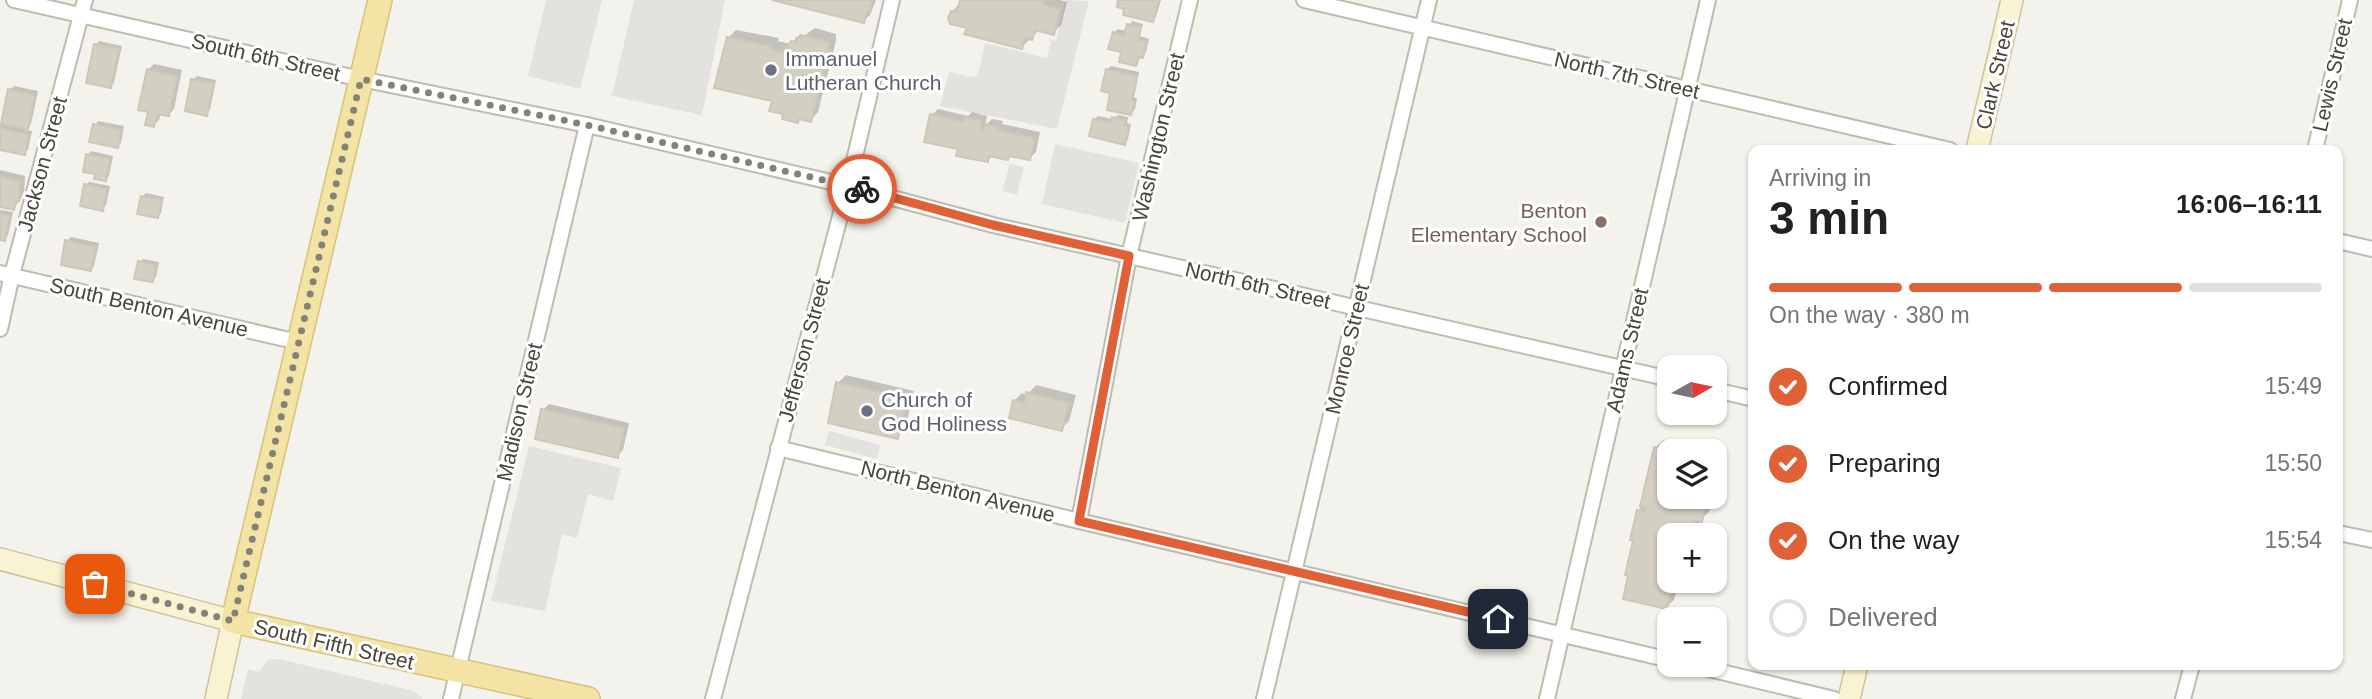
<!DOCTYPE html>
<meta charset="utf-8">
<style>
:root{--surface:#fff;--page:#f2f2f2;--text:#222;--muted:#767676;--line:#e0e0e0;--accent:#e06137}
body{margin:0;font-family:Arial,sans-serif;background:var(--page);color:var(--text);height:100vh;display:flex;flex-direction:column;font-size:26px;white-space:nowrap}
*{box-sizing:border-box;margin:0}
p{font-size:23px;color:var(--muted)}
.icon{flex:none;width:38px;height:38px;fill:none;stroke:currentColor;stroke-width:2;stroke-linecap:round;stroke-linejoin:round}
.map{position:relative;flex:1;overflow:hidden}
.details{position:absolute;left:1748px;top:145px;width:595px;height:525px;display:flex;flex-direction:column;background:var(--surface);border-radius:14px;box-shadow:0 2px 5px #0004}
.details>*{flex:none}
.needle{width:46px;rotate:81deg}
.buttons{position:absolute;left:1657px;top:355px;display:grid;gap:14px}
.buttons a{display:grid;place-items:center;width:70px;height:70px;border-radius:14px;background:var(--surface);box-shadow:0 2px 5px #0004;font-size:35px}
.pin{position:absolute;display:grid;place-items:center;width:60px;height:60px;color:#fff;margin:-30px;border-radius:14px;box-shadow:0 4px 10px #0006}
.courier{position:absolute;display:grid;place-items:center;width:70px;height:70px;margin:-35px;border:5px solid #e06137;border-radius:50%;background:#fff;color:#222;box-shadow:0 2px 9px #0007}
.head em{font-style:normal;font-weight:700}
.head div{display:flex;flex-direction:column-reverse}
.head{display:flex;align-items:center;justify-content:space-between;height:119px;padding:0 21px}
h1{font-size:46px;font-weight:700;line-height:52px}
.bar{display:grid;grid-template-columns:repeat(4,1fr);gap:10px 7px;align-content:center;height:84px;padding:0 21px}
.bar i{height:9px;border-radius:5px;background:var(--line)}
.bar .selected{background:var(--accent)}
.bar p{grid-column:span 4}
ol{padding:0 21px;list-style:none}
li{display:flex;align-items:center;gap:21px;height:77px}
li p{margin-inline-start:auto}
li .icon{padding:7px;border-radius:50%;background:var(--accent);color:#fff;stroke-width:4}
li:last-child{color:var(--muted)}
li i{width:38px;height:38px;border:4px solid var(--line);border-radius:50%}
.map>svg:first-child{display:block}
.parking{fill:#e3e2df}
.shadow{fill:#0003}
.building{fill:#d4cfc3;stroke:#cec7b7;stroke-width:2}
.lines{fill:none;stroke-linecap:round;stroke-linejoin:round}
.minor-casing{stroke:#bfbbaf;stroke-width:18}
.secondary-casing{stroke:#cbc49f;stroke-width:24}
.primary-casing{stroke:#d6c378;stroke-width:26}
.minor{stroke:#fff;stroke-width:14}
.secondary{stroke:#f9f3d1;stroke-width:21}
.primary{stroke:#f3e4a6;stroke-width:23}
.done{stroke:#848178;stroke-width:7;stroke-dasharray:0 12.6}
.route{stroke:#e06137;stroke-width:9}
.worship-dot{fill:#6b7280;stroke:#fff;stroke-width:2.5}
.education-dot{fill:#8d6e63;stroke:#fff;stroke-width:2.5}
.labels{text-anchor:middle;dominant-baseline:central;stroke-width:6;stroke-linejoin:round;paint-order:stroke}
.street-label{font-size:21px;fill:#48443a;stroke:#fff}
.worship-label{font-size:21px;fill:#5b616d;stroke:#fff;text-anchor:start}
.education-label{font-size:21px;fill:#785e54;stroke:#fff;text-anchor:end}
</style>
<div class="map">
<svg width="2372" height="699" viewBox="0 0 2372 699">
<rect width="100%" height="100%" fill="#f4f2ec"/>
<g class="parking">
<path d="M546,0H602L580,89L528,76Z"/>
<path d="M634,0H725L702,115L612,96Z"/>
<path d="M1065,0L1089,1L1057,129L940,106L949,72L973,77L978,75L985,43L1047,58L1051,40L1056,41Z"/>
<path d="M1055,144L1139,163L1125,223L1042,204Z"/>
<path d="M1010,164L1024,167L1017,195L1002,191Z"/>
<path d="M829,431L880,445L877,459L825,445Z"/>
<path d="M529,446L621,468L613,501L588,494L577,538L562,534L545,611L491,601Z"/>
<path d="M272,659H279L414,691L423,699H241L248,669L259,672L267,661Z"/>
</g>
<g class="shadow">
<path d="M776,0H876L870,15L864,21Z"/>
<path d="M962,0H1060L1067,2L1061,25L1053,33L1040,29L1022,47L969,27L952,12Z"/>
<path d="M1120,0H1161L1156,17L1153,20L1126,8Z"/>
<path d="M1132,21L1143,24L1140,36L1149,39L1146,52L1141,55L1136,64L1123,51L1114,33L1118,29L1127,31Z"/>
<path d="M815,28L836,34V41L818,112L811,120L801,118L798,121L774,100L728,38L736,30L779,38L778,41L791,44L800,34L805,35Z"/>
<path d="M99,41L122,46L114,82L111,86L96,45Z"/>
<path d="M154,64L182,70L174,109L169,114L161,113L159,120L153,125L150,111L148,70Z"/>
<path d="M1111,66L1139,72L1134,98H1137L1135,109L1131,113L1112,92L1107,70Z"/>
<path d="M197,76L216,80L210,110L206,114L193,80Z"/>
<path d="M14,86L38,91L31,124L25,130L32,131L28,150L24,153L0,148V125H3L10,90Z"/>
<path d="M938,109L968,116L972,112L987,116L985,126L992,119L1003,121L1002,124L1040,132L1036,152L1030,158L1011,154L1007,158L993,155L987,161L960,148L932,115Z"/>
<path d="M1118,115L1128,117L1127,123L1131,124L1128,139L1124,143L1094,120L1098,116L1113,119Z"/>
<path d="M98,121L124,126L121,143L117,146L95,125Z"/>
<path d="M91,151L113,156L109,176L105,179L97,173L88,155Z"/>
<path d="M0,170L25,176L24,194L14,208L0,205Z"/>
<path d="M89,182L110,186L106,205L102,209L86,185Z"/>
<path d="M146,193L164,197L161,213L157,216L143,196Z"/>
<path d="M0,210L13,212L8,235L5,239L0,238Z"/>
<path d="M71,237L99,243L94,266L90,270L67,241Z"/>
<path d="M143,259L159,262L156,277L152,280L140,262Z"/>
<path d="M846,375L914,391L905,429L897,437L838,383Z"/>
<path d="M1036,385L1076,395L1069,421L1061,429L1014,401L1022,393L1027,395Z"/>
<path d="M549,404L629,423L623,450L617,456L543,410Z"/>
<path d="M1663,440L1714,452H1670V497H1712L1709,512L1700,520L1696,536H1670V581H1690L1685,587L1678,585L1674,600L1666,607L1630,574H1627L1638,511L1642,507L1655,448Z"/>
<path d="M1715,452L1722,453L1715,485Z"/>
</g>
<g class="building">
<path d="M772,0H873L870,11H867L864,23Z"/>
<path d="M960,0H1044L1043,5L1060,9L1054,35L1035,30L1032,40L1025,38L1022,49L964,34L967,28L950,24L948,18L951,11L955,12L958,8Z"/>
<path d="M1118,0H1159L1153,22L1123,15L1124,9L1117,7Z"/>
<path d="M1127,24L1141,27L1138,40L1147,42L1143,58L1139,57L1136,66L1119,62L1121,52L1108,49L1113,32L1124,35Z"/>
<path d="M806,36L829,42V50L811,122L799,119L798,123L782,119L783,114L769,111L772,101L714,88L727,37L772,46L771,49L784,52L791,41L797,42L796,38Z"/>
<path d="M94,44L119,49L111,88L86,83Z"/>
<path d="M147,69L177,76L169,116L157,114L154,127L145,125L148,112L138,110Z"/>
<path d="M1106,69L1137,76L1132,101L1135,102L1131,115L1107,110L1110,93L1101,91Z"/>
<path d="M191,79L214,83L207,116L185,111Z"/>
<path d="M8,89L35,95L28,129L1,124Z"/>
<path d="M930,114L964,122V117L982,121L981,129H984L985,124L998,127L997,130L1035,138L1030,160L1009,156L1008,160L989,156L988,162L956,156L958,149L924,142Z"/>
<path d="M1112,117L1125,120L1124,126L1129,127L1125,145L1089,136L1093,119L1111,123Z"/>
<path d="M93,124L121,130L118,148L89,142Z"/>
<path d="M0,128L29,134L25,155L0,150Z"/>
<path d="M86,154L110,159L106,181L94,179L95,174L83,172Z"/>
<path d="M0,177L20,181L19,201H16L14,210L0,207Z"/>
<path d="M84,184L107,189L103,211L80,206Z"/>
<path d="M141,196L162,200L158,218L137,214Z"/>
<path d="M0,213L10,216L5,241L0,240Z"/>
<path d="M65,240L96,247L91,271L61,265Z"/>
<path d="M138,261L156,265L153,282L134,279Z"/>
<path d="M836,382L907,398L898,439L828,423Z"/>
<path d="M1026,392L1069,403L1062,431L1009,418L1013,400L1024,403Z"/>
<path d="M541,409L624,428L618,458L535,439Z"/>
<path d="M1654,447L1674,452H1670V497H1707L1702,522L1695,521L1691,536H1670V581H1687L1685,589L1670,585L1668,592H1671L1667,609L1623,599L1628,576L1625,575L1633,541L1630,540L1637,510L1645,512L1646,508L1640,507Z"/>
</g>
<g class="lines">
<defs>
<g id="minor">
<path d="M14,0L361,79L587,125L848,186L993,225L1670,379"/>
<path d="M1304,0L1950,150"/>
<path d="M2315,150L2350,0"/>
<path d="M2338,241L2372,249"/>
<path d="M0,273L298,342"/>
<path d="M0,329L12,275L85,0"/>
<path d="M1715,390L1754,399"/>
<path d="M778,448L1079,521L1670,660"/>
<path d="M1079,521L1129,256L1190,0"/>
<path d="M2338,533L2372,540"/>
<path d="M1692,665L1834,699"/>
<path d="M451,699L587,125"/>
<path d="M713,699L848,186L892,0"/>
<path d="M1264,699L1429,0"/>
<path d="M1547,699L1708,0"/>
<path d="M2183,699L2192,665"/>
</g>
<g id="secondary">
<path d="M1977,150L2012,0"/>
<path d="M0,559L233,621L216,699"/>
<path d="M1849,699L1857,665"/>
</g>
<path id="primary" d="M380,0L233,621L588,699"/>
</defs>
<use href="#minor" class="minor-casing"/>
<use href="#secondary" class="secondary-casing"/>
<use href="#primary" class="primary-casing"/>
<use href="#minor" class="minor"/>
<use href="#secondary" class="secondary"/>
<use href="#primary" class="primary"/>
</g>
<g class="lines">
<path class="done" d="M95,584L233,621L361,79L587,125L862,189"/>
<path class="route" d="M862,189L993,225L1129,256L1079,521L1498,619"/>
</g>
<g class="worship-dot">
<circle cx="771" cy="70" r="7"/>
<circle cx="867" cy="411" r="7"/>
</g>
<circle class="education-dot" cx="1601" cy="222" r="7"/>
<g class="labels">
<g class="street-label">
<text transform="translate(266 57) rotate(13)">South 6th Street</text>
<text transform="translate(1627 75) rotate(13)">North 7th Street</text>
<text transform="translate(1995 75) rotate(-77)">Clark Street</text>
<text transform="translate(2332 75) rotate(-77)">Lewis Street</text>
<text transform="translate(1158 137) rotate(-77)">Washington Street</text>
<text transform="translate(42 164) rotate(-75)">Jackson Street</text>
<text transform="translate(1258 285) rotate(13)">North 6th Street</text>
<text transform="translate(149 307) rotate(13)">South Benton Avenue</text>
<text transform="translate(1347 349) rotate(-77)">Monroe Street</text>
<text transform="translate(804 350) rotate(-75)">Jefferson Street</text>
<text transform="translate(1627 350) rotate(-77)">Adams Street</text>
<text transform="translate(519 412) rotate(-77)">Madison Street</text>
<text transform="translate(958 491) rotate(14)">North Benton Avenue</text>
<text transform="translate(334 644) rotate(13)">South Fifth Street</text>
</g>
<g class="worship-label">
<text x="785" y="58">Immanuel<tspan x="785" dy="24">Lutheran Church</tspan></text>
<text x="881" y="399">Church of<tspan x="881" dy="24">God Holiness</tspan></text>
</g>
<g class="education-label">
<text x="1587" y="210">Benton<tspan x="1587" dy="24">Elementary School</tspan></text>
</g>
</g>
</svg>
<div class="buttons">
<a><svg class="needle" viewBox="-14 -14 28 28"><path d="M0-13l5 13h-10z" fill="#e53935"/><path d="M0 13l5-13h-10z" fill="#767676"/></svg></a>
<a><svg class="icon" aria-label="layers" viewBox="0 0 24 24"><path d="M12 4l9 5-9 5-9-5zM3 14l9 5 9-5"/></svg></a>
<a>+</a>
<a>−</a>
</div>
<div class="pin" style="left:95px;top:584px;background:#ea580c"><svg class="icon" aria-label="bag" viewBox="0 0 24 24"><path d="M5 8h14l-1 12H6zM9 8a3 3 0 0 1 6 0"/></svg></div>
<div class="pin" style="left:1498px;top:619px;background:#1f2937"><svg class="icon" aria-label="home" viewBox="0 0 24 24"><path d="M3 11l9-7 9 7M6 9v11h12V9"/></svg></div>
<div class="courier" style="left:862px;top:189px"><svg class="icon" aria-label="bike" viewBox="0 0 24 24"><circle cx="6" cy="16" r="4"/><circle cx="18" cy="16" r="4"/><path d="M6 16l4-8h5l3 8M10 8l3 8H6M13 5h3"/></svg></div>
<section class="details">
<div class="head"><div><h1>3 min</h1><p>Arriving in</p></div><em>16:06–16:11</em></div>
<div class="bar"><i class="selected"></i><i class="selected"></i><i class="selected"></i><i></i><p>On the way · 380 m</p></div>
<ol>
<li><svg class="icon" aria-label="check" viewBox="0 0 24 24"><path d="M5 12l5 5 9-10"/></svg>Confirmed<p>15:49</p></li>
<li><svg class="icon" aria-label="check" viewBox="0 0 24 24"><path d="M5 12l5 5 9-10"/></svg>Preparing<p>15:50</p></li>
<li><svg class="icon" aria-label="check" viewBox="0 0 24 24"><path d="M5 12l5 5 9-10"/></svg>On the way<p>15:54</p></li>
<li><i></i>Delivered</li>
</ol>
</section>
</div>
